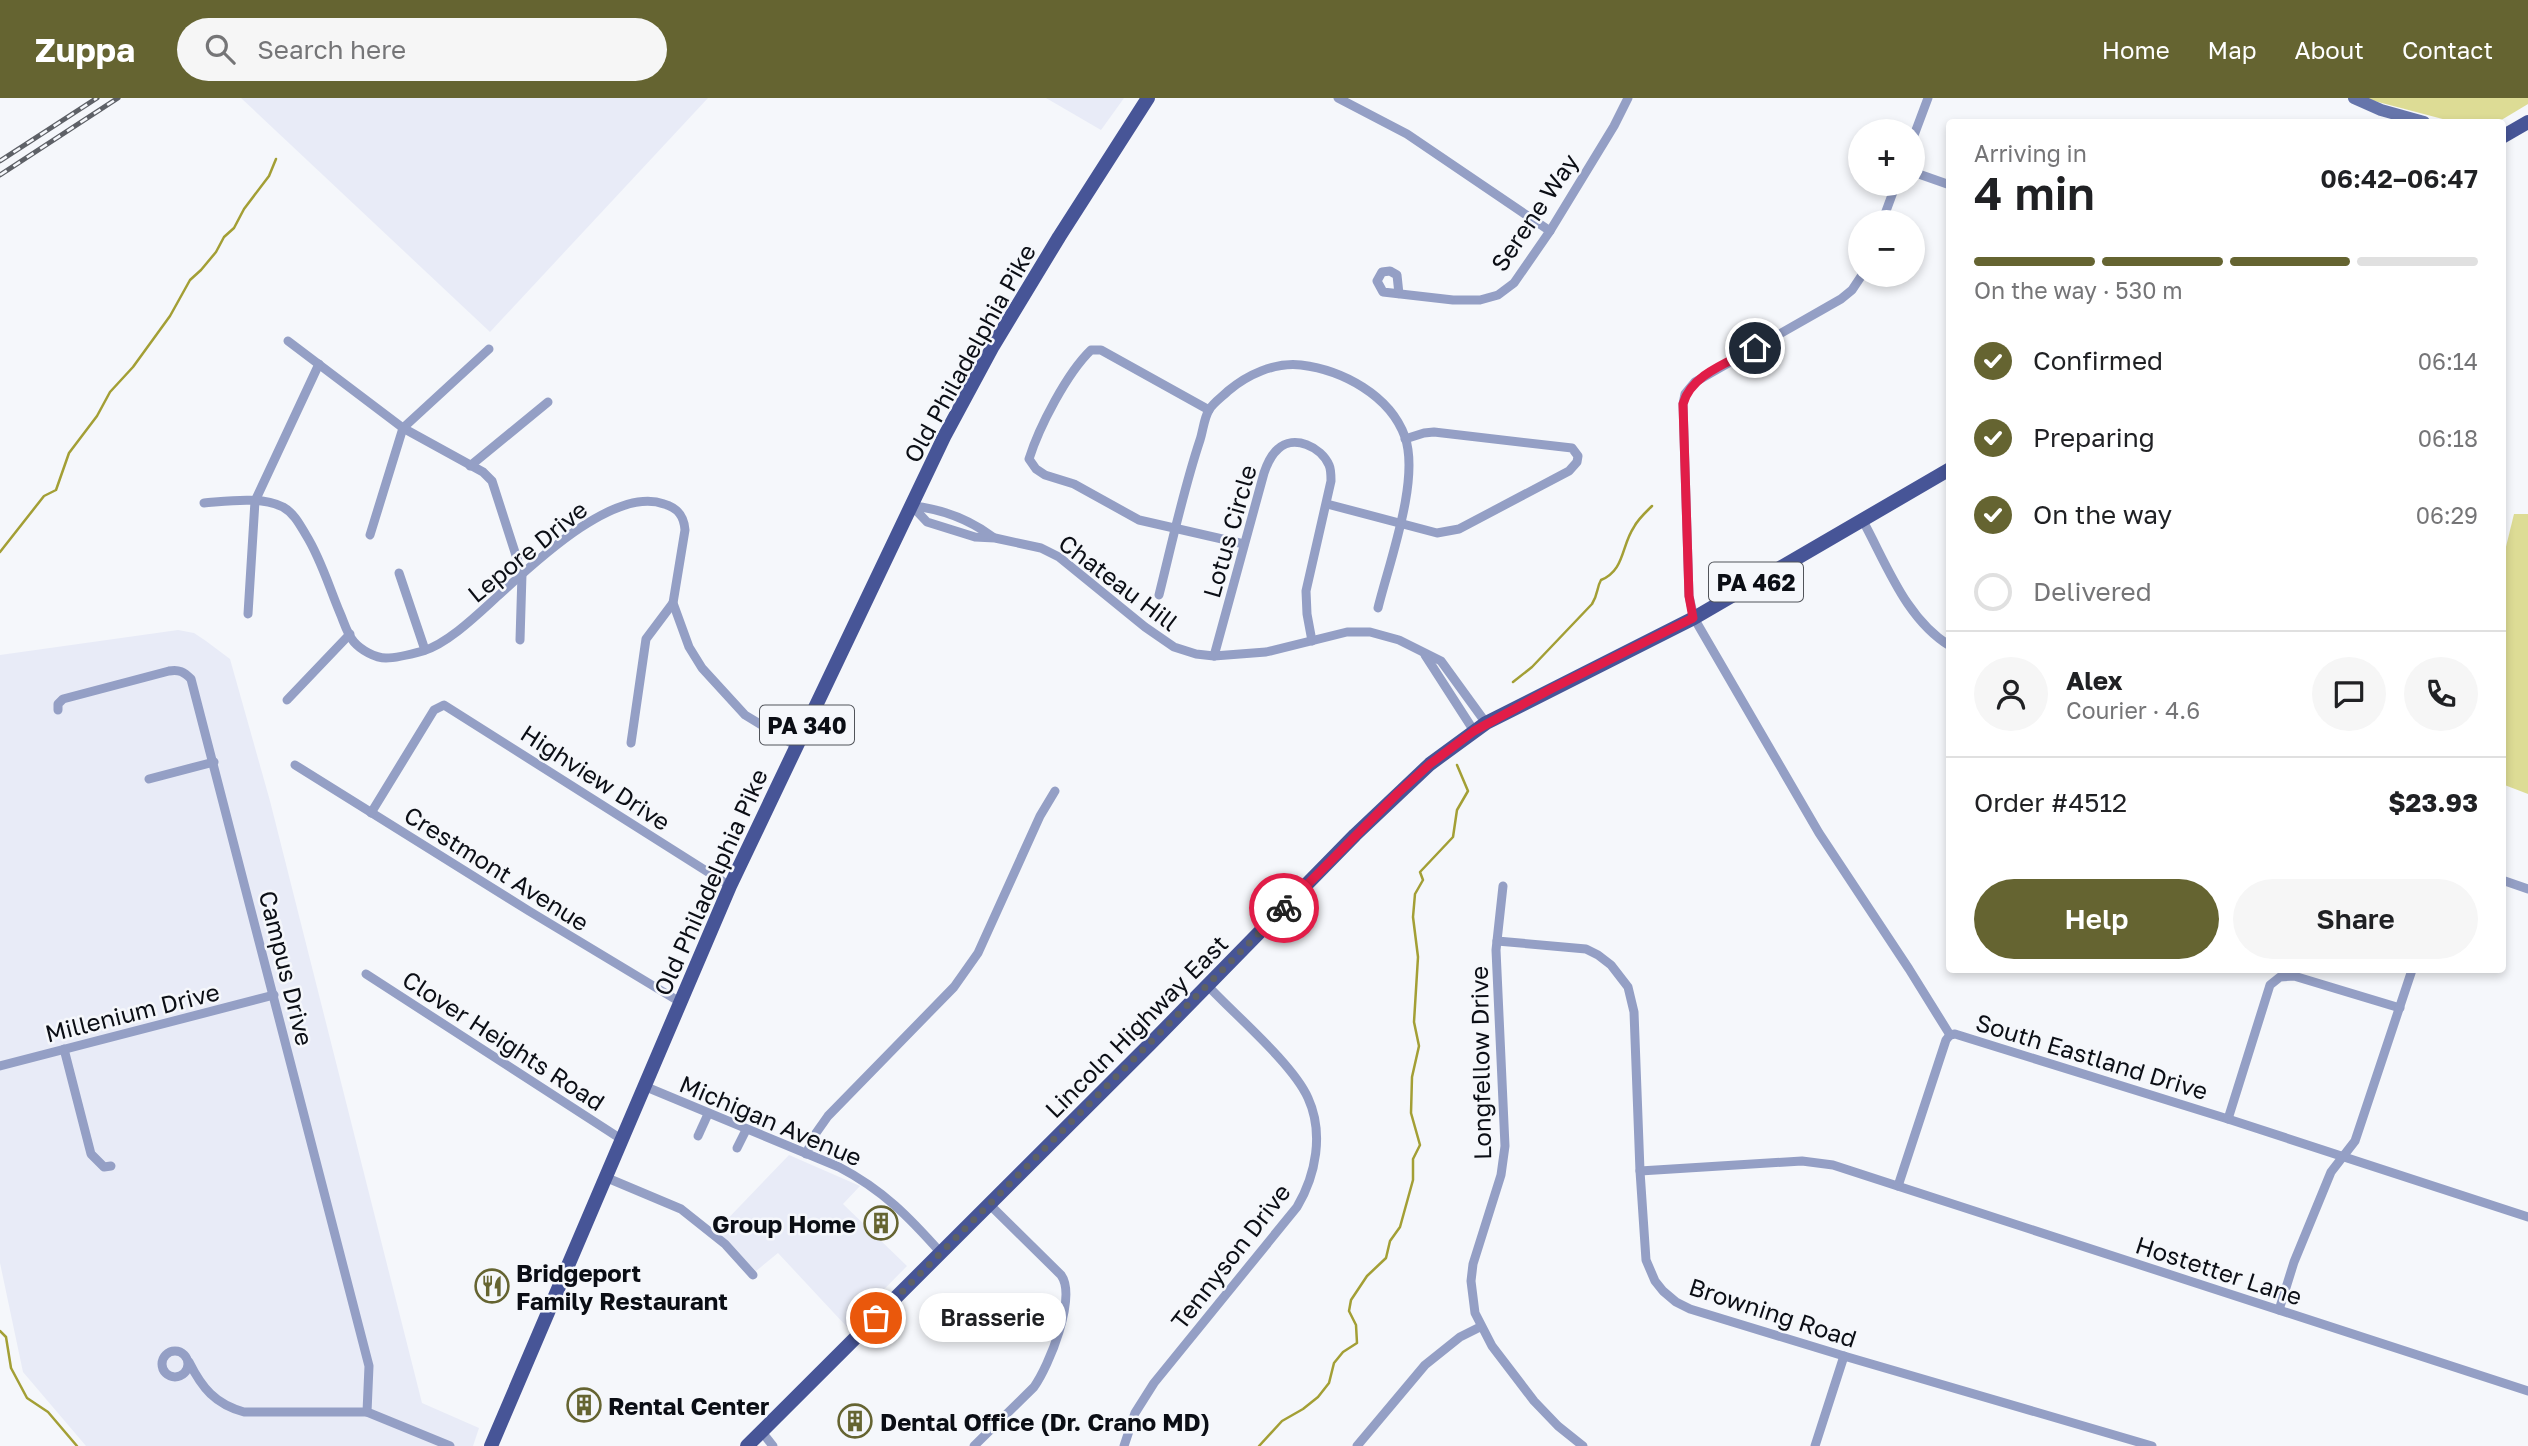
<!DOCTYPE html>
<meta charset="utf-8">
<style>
:root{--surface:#fff;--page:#f6f6f6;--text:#202124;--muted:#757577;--line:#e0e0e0;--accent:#656431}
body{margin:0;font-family:"Golos Text",sans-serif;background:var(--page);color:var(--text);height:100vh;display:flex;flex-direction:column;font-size:26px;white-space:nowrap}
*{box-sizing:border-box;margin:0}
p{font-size:23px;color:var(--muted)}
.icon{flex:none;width:38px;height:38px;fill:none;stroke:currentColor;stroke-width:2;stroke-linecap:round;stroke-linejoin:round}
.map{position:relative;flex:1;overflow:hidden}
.side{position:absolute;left:1946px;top:21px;width:560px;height:854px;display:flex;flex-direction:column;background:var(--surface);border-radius:7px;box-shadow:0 4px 10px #0003}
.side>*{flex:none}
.buttons{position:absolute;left:1848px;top:21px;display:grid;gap:14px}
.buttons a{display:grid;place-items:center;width:77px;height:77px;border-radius:50%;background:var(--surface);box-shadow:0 4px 10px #0003;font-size:35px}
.pin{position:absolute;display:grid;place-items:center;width:60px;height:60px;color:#fff;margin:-30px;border:4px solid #fff;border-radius:50%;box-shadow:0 2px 7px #0007}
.courier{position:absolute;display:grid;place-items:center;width:70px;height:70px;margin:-35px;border:5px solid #e11d48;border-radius:50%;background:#fff;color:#222;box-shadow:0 2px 9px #0007}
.bubble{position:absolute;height:49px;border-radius:24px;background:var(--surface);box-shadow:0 4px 10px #0003;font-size:23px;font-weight:600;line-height:49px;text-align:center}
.summary em{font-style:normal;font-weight:600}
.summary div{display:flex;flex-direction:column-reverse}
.summary{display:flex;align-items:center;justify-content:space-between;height:119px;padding:0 28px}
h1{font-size:46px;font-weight:600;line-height:52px}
.bar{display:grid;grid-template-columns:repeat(4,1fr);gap:10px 7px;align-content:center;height:84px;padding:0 28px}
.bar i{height:9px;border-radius:5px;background:var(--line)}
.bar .current{background:var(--accent)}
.bar p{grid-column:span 4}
.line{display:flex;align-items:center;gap:18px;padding:0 28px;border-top:2px solid var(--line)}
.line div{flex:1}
.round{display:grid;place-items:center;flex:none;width:74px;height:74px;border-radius:37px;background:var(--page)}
ol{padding:0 28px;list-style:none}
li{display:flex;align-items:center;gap:21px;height:77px}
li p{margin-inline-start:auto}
li .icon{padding:7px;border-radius:50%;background:var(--accent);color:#fff;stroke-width:4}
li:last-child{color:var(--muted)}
li i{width:38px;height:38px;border:4px solid var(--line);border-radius:50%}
.button{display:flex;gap:14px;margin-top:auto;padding:14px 28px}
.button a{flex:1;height:80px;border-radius:42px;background:var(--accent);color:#fff;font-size:28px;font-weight:600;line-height:80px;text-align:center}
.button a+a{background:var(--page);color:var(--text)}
header{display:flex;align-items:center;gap:42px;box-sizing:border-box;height:98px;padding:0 35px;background:var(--accent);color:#fff}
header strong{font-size:33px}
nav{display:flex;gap:38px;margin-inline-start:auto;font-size:24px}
.search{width:490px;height:63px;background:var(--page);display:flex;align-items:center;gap:18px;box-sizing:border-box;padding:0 24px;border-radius:38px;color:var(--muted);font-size:26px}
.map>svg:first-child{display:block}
.built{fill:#e8ebf7}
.green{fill:#dddc95}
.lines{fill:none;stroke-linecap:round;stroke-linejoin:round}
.stream{stroke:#a39f35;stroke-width:2.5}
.minor{stroke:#949fc5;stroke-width:9}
.secondary{stroke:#6675ab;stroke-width:12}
.primary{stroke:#475597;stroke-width:14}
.rail-casing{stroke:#5e6167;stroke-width:5}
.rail{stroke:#f5f7fb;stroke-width:2.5;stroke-dasharray:8;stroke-linecap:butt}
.done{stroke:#5d6066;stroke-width:7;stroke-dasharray:0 12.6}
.route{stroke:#e11d48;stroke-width:9}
.labels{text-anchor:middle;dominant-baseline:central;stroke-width:5;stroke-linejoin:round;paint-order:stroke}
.shield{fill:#f5f7fb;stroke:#51545a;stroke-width:2}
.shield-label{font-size:23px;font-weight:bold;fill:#0b0e15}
.street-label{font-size:24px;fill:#0b0e15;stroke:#f5f7fb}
.poi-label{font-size:24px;font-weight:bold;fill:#0b0e15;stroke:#f5f7fb;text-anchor:start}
</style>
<header>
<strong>Zuppa</strong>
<div class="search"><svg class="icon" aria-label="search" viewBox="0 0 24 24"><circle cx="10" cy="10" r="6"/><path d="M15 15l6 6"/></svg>Search here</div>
<nav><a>Home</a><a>Map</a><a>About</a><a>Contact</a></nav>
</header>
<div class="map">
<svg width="2528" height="1348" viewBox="0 0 2528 1348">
<rect width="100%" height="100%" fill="#f5f7fb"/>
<g class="built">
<path d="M241,0H708L490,234Z"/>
<path d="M1046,0H1124L1101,32Z"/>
<path d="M178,532L194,535L206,543L230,561L270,703L422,1305L479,1330L473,1348H86L23,1274L0,1165V557Z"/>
<path d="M789,1057L860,1088L843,1106L907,1168L847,1229L778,1155L756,1173L716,1133Z"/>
</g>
<g class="green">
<path d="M2363,0H2528V6L2498,24H2454Z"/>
<path d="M2514,416H2528V696L2502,686V465Z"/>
</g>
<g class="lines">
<g class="stream">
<path d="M0,454L44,398L56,392L69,355L97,318L110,294L133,269L170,218L190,182L201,172L216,154L224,139L234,130L244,111L269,78L276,61"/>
<path d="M1513,584L1532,569L1592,506C1599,494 1596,491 1601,482C1625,472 1621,448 1634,429C1638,421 1646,414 1652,408"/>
<path d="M0,1233L6,1239L11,1270L27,1300L48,1314L77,1348"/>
<path d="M1259,1348L1282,1323L1303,1311L1318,1299L1329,1285L1334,1265L1343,1254L1357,1245L1356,1227L1349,1213L1351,1202L1367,1178L1386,1160L1390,1143L1400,1129L1413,1082V1061L1420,1047L1411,1015L1412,979L1419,948L1414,924L1418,859L1413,819L1415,796L1423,782L1420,774L1453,739L1457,712L1468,693L1457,667"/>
</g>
<g class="minor">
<path d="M1338,0L1407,36L1550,133"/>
<path d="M1913,40L1928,0"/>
<path d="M1913,74L1950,87"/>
<path d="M1882,124L1896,86"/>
<path d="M1862,177L1852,192L1841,201L1695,284L1685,296L1683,306L1689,498L1694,520L1819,735L1909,871L1950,937"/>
<path d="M1399,196L1397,177L1390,173L1382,174L1377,183L1383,194L1453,202H1480L1498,197L1514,185L1550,133L1614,28L1628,0"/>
<path d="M288,243L403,330L483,374L492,383L522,476L520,542"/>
<path d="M1209,312L1101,252H1091C1067,275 1039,329 1029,361L1036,371L1045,377L1074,386L1139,422L1244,446"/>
<path d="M470,368L548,304"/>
<path d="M204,405C229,403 260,398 283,409C294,415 300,427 306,437C321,461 329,489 340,515C344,524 347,536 354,544C361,552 375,560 386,560C397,560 412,556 423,553C449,545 479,515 499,497C534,465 614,388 664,406C678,410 684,418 685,432L673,505L689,549L702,570L745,617L796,648"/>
<path d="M1327,406L1437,435L1459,431L1569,373L1577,364L1578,358L1572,350L1434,334L1424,335L1405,341"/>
<path d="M912,408L927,424L975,439L995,440L1041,450L1059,459L1145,529L1174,549L1196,556L1214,558L1266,554L1347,534H1370L1399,542L1441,563L1486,625"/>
<path d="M913,408C941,411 970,422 993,439"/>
<path d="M1863,423C1887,467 1906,521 1950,548"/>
<path d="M370,437L403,330L489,251"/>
<path d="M399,475L425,552"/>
<path d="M1159,497C1172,445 1183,393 1200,342C1203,333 1204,320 1209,312C1213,305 1222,299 1228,293C1247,277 1274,264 1301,267C1342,272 1390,297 1405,339C1420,382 1389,465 1378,510"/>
<path d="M248,516L255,403L319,266"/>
<path d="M1425,557L1474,633"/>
<path d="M1214,558L1264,375C1267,366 1271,357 1278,351C1294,336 1321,349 1329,367C1331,371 1331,378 1331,383L1306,493L1307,516L1312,543"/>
<path d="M287,602L350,536"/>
<path d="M58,612V606L63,601L169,573C179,571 184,574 191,581L369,1268L367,1314L450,1348"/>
<path d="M631,645L646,541L673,505"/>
<path d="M295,667L529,813L680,904"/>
<path d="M149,681L214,664"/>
<path d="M371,715L434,612L444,607L730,788"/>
<path d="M2502,782L2528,791"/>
<path d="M1503,788L1496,852L1505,1048L1501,1077L1473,1166L1471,1183L1475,1215L1492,1248L1534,1303L1558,1328L1583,1348"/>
<path d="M1497,843L1586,851L1598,857L1611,867L1628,889L1634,914L1640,1073L1646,1162L1655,1183L1663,1193L1676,1204L1690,1211L1844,1258L2152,1348"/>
<path d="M366,876L621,1041"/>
<path d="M1950,937L1955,936L2228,1021L2528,1119"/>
<path d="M64,951L91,1056L104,1069L111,1068"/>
<path d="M0,968L274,897"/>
<path d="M644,988L839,1069C883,1092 909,1119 941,1155"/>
<path d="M2228,1021L2270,887L2280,879L2294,878L2400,910"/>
<path d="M698,1038L708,1016"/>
<path d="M737,1050L746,1032"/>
<path d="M806,1056L816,1035L828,1018L954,889L978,855L1040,718L1055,693"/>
<path d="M1640,1073L1802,1063L1833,1067L2528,1293"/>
<path d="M605,1079L681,1111L725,1146L753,1177"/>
<path d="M1898,1088L1946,942L1950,937"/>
<path d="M2279,1212L2294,1164L2331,1074L2355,1043L2412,872"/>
<circle cx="175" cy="1266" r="13"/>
<path d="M189,1264C202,1290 215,1306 244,1314H367"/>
<path d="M762,1334L773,1348"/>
<path d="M974,1348L1034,1289C1049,1268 1077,1199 1061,1177L990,1107"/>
<path d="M1124,1348L1135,1315L1154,1285L1297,1109C1316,1077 1324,1035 1308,1000C1293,966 1235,917 1208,888"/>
<path d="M1357,1348L1425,1267L1460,1239L1480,1229"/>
<path d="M1815,1348L1844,1258"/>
</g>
<path class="secondary" d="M2354,0L2381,12L2424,24"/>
<g class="primary">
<path d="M2502,39L2528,24"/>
<path d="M491,1348L730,788L944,339L993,248L1059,139L1148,0"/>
<path d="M747,1348L1150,946L1355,737L1430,666L1486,625L1694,520L1950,371"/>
</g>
<defs>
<g id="rail">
<path d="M0,63L97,0"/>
<path d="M0,77L118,0"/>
</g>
</defs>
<use href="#rail" class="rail-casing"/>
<use href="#rail" class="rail"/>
</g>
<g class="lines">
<path class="done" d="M876,1220L1284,810"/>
<path class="route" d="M1284,810L1398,695L1430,666L1474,633L1551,591L1693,520L1689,498L1683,306C1691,276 1730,264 1755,250"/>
</g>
<defs>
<symbol id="building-ring" viewBox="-11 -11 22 22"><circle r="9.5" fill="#f5f7fb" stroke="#656431" stroke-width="1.5"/><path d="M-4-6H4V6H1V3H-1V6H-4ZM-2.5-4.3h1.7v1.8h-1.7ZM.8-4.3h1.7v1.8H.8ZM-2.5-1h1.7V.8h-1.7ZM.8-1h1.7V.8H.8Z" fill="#656431"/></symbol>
<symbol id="restaurant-ring" viewBox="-11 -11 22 22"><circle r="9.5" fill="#f5f7fb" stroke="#656431" stroke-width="1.5"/><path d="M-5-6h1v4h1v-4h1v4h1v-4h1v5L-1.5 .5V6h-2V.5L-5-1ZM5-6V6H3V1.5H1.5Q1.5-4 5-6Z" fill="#656431"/></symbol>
</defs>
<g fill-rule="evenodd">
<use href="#building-ring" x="862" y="1106" width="38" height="38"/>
<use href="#restaurant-ring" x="473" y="1169" width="38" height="38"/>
<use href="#building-ring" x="565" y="1288" width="38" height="38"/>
<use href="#building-ring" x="836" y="1304" width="38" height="38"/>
</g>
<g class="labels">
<g class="shield">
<rect x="1709" y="464.5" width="94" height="39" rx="5"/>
<rect x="760" y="607.5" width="94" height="39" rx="5"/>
</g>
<g class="shield-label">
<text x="1756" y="484">PA 462</text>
<text x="807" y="627">PA 340</text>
</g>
<g class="street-label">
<text transform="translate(1534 114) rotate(-56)">Serene Way</text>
<text transform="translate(969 255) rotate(-61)">Old Philadelphia Pike</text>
<text transform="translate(1229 433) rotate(-74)">Lotus Circle</text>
<text transform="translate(527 453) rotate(-39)">Lepore Drive</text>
<text transform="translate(1119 484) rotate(37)">Chateau Hill</text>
<text transform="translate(596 679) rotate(33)">Highview Drive</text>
<text transform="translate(497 770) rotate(32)">Crestmont Avenue</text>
<text transform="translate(710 784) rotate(-66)">Old Philadelphia Pike</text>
<text transform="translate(287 870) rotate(76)">Campus Drive</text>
<text transform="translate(132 914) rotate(-14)">Millenium Drive</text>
<text transform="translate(1136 928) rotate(-45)">Lincoln Highway East</text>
<text transform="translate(504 942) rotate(33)">Clover Heights Road</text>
<text transform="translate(2092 958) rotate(17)">South Eastland Drive</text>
<text transform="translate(1480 965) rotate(-91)">Longfellow Drive</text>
<text transform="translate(771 1022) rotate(23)">Michigan Avenue</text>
<text transform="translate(1230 1158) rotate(-52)">Tennyson Drive</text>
<text transform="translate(2219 1172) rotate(18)">Hostetter Lane</text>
<text transform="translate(1773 1214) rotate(18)">Browning Road</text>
</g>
<g class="poi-label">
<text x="856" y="1125" text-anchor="end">Group Home</text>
<text x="516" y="1174">Bridgeport<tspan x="516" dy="28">Family Restaurant</tspan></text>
<text x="608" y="1307">Rental Center</text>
<text x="880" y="1323">Dental Office (Dr. Crano MD)</text>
</g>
</g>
</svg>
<div class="buttons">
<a>+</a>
<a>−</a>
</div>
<div class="pin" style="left:876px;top:1220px;background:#ea580c"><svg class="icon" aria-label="bag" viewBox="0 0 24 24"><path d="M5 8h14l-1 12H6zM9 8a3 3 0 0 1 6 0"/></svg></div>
<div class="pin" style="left:1755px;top:250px;background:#1f2937"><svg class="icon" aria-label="home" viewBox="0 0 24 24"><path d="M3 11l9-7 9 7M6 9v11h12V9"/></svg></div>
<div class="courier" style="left:1284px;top:810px"><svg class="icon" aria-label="bike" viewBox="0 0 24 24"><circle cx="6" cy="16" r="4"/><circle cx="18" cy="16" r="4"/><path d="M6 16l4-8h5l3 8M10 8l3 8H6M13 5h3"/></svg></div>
<div class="bubble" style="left:919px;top:1195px;width:147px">Brasserie</div>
<section class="side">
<div class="summary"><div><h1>4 min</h1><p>Arriving in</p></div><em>06:42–06:47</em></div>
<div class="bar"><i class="current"></i><i class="current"></i><i class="current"></i><i></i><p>On the way · 530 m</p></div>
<ol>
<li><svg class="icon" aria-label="check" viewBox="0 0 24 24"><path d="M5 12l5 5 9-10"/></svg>Confirmed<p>06:14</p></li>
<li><svg class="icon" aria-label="check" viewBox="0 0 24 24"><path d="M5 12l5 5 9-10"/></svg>Preparing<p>06:18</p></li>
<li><svg class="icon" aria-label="check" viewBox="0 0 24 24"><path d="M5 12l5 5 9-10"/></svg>On the way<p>06:29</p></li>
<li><i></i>Delivered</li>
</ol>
<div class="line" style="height:126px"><a class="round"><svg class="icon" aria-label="person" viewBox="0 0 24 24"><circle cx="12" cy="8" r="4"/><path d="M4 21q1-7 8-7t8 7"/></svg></a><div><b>Alex</b><p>Courier · 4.6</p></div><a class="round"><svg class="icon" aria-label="chat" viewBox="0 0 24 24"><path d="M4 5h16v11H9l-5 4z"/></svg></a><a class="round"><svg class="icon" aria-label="phone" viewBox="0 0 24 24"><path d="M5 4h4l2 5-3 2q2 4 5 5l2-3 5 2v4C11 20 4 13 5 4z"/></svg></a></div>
<div class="line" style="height:91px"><div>Order #4512</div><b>$23.93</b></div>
<div class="button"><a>Help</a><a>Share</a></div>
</section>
</div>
